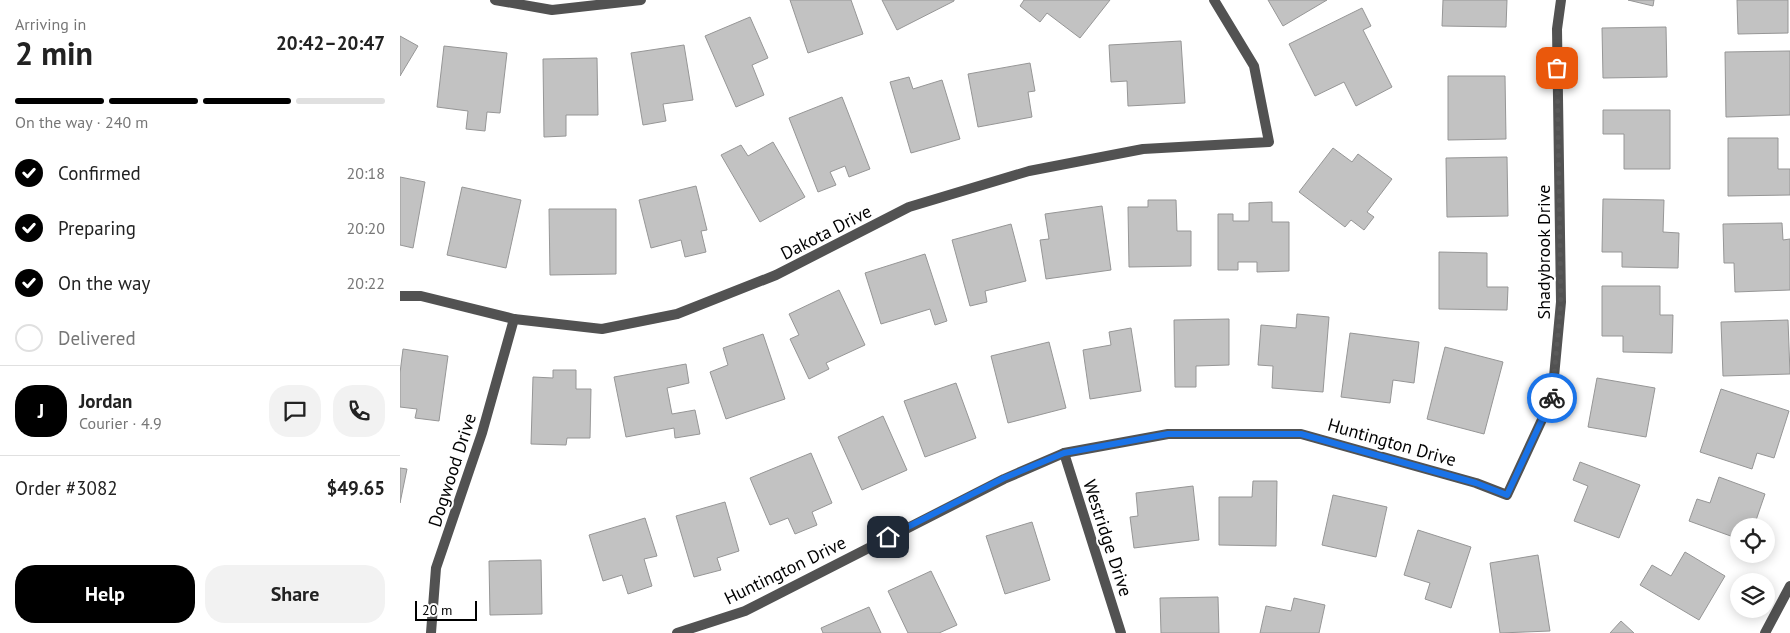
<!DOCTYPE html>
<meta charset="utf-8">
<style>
:root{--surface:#fff;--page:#f2f2f2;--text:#222;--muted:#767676;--line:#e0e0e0;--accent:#000}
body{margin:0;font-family:"PT Sans",sans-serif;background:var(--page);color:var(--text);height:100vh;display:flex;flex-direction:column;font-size:19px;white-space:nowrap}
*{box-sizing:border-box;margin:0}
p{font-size:16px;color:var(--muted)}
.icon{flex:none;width:28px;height:28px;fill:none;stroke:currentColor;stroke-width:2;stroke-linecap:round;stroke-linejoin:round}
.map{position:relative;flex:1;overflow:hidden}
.drawer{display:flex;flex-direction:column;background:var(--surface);width:400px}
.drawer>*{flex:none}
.buttons{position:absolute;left:1330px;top:518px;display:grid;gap:10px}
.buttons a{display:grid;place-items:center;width:45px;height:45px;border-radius:50%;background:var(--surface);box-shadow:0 2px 12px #0003;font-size:25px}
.scale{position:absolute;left:15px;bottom:12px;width:62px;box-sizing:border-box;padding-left:5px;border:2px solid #000;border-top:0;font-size:14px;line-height:18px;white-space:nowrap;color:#000;-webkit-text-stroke:4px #fff;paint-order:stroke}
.pin{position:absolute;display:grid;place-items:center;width:42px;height:42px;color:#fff;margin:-21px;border-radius:10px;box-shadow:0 2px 8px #0006}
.courier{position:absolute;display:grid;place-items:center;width:50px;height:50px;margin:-25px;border:4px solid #1a73e8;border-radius:50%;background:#fff;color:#222;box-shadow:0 1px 6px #0007}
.overview em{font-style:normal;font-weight:600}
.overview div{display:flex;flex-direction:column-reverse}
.overview{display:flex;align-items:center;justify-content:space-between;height:85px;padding:0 15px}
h1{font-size:32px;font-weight:600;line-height:38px}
.bar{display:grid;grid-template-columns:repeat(4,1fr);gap:8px 5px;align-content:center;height:60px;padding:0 15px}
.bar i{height:6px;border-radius:4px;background:var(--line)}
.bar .active{background:var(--accent)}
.bar p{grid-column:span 4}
.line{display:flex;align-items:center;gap:12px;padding:0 15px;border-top:1px solid var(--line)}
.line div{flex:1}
.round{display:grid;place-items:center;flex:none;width:52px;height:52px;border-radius:20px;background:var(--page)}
ol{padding:0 15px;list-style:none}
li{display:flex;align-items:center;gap:15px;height:55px}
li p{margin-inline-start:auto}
li .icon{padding:5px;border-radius:50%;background:var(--accent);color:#fff;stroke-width:4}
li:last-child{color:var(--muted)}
li i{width:28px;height:28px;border:2px solid var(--line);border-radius:50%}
.cta{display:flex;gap:10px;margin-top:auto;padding:10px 15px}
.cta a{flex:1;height:58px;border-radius:20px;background:var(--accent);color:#fff;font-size:20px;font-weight:600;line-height:58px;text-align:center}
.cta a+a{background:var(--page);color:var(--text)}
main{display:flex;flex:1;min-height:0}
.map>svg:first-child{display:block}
.building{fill:#c2c2c2;stroke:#969696}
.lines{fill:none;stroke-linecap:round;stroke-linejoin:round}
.minor{stroke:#525252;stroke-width:10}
.done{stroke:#595959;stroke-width:5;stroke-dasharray:0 9}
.route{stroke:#1a73e8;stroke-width:6}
.labels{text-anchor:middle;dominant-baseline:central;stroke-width:4;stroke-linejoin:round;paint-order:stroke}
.street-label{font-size:18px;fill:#000;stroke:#fff}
</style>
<main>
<section class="drawer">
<div class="overview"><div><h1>2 min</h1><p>Arriving in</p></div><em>20:42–20:47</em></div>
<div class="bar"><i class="active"></i><i class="active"></i><i class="active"></i><i></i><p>On the way · 240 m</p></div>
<ol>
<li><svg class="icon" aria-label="check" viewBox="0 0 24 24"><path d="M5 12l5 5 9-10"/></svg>Confirmed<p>20:18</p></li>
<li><svg class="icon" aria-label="check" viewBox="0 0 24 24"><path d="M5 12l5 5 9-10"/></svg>Preparing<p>20:20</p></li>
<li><svg class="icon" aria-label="check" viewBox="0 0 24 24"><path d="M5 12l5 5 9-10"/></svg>On the way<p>20:22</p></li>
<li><i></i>Delivered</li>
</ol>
<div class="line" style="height:90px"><b class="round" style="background:var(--accent);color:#fff">J</b><div><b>Jordan</b><p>Courier · 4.9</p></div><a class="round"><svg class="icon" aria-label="chat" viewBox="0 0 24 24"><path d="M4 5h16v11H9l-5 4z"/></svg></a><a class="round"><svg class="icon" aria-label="phone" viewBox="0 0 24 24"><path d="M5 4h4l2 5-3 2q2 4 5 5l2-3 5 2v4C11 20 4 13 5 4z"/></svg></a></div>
<div class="line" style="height:65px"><div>Order #3082</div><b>$49.65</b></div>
<div class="cta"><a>Help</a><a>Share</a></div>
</section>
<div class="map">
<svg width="1390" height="633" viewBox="0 0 1390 633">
<rect width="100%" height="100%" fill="#fff"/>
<g class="building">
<path d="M390,0H451L463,34L408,53Z"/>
<path d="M482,0H554V1L497,30Z"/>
<path d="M624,0H710L680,38L647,13L640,22L620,6Z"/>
<path d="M868,0H927L883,26Z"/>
<path d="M1043,0H1107L1106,27L1042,26Z"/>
<path d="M1228,0H1254L1253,6Z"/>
<path d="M1337,0H1388V33L1338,34Z"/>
<path d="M962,8L971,26L963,30L992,87L956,106L944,82L915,96L889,44Z"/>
<path d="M350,17L368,58L352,65L364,95L336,107L305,36Z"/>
<path d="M1266,27L1267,77L1203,78L1202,28Z"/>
<path d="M0,36L18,46L0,76Z"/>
<path d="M781,41L785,103L728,106L727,81L711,82L709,45Z"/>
<path d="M284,45L293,100L263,104L266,121L243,125L231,53Z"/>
<path d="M44,46L107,53L100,113L87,112L85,131L66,129L68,111L37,107Z"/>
<path d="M1390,51V115L1326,117L1325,52Z"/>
<path d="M197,58L198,115H166V136L144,137L143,59Z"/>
<path d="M630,63L635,91L628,92L632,117L578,127L568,74Z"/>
<path d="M1048,76H1105L1106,139L1048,140Z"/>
<path d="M509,77L513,89L542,80L560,139L511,153L490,82Z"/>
<path d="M442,97L470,169L449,177L445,166L430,172L436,185L418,192L389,118Z"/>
<path d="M1203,110H1270V169H1224V134H1203Z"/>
<path d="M1328,138H1378V169H1390V195L1328,196Z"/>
<path d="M373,142L405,197L360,222L321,155L341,145L348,156Z"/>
<path d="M933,148L952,162L958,154L992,179L967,212L974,217L964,230L951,220L945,227L899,192Z"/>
<path d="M1107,157L1108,216L1047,217L1046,158Z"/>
<path d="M0,177L25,182L13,248L0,245Z"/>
<path d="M296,186L307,230L301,231L306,252L285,257L281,240L251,248L239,200Z"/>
<path d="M62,187L121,200L106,268L47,255Z"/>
<path d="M1203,199L1264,200L1263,232L1279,233L1278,268L1222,267V252H1202Z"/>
<path d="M748,200H776L777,231H791V266L729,267L728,207H748Z"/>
<path d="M872,202V222H889V271L857,272V262H838V270H818V214H833V221H849V203Z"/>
<path d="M702,206L711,270L646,279L640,240L649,239L645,214Z"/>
<path d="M149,209H216V274L150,275Z"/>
<path d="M1382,223L1383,240L1390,239V290L1335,292L1334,263H1324L1323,224Z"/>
<path d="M611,224L626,281L585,291L587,302L570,306L552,240Z"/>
<path d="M1039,252L1087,253V287H1108L1107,310L1039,309Z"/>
<path d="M525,254L547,321L535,325L530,309L481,324L465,273Z"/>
<path d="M1202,286H1260V315H1273L1272,353L1223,352V336H1202Z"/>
<path d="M439,290L465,345L426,363L429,369L409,379L390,339L399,335L389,314Z"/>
<path d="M897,314L929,317L923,392L872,388L873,366L858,365L861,325L896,328Z"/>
<path d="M829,319V365L796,366V387H775L774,320Z"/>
<path d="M1388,320L1390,374L1323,376L1321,322Z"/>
<path d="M731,328L741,391L690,399L683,350L711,345L709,332Z"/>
<path d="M950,333L1019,342L1014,383L993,380L990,403L941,397Z"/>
<path d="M363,334L385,399L326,419L310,372L328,365L323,348Z"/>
<path d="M649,342L666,408L608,423L591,356Z"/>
<path d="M1045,347L1103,362L1084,434L1027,419Z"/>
<path d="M3,349L48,356L39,421L15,418L17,409L0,407V373Z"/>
<path d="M286,364L289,383L267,388L272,414L295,410L300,434L275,438L274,428L226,437L214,377Z"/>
<path d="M153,370H176V389H191L190,438H167L166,445L131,444L133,377L153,378Z"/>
<path d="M1197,378L1255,388L1246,437L1188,427Z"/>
<path d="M556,383L576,438L525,457L504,401Z"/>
<path d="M1321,389L1389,411L1374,458L1357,453L1352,469L1300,452Z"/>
<path d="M483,416L507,470L462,490L438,437Z"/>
<path d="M411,453L432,503L412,512L417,525L395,534L388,518L370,525L350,478Z"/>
<path d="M1180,462L1240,485L1219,538L1174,521L1188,486L1173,480Z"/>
<path d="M0,468L7,469L0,503Z"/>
<path d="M1319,477L1365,494L1354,526H1339V539L1289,521L1297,499L1310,503Z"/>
<path d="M853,481H877L876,546L819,545V497H852Z"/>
<path d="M793,486L799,540L734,548L730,517L738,516L736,493Z"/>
<path d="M933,495L987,507L976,557L922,545Z"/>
<path d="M325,502L339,551L317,558L321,570L294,577L276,516Z"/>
<path d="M245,518L257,556L244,559L252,586L228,594L222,575L203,581L189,535Z"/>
<path d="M632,522L650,580L605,594L586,536Z"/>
<path d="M1018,530L1071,547L1051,608L1025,599L1030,583L1004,575Z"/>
<path d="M1285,552L1325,576L1299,620L1240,585L1252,565L1271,576Z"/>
<path d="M1138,555L1150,631L1100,633L1090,563Z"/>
<path d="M141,560L142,614L90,615L89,561Z"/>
<path d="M531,571L557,625L539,633H508L488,591Z"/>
<path d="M818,597L819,633H761L760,598Z"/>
<path d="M894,598L925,605L919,633H860L866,606L891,611Z"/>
<path d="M469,607L481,633H423L421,628Z"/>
<path d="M1221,621L1234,633H1210Z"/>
</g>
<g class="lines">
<g class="minor">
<path d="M95,0L152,10L241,0"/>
<path d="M0,296H21L114,319L202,329L277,314L376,275L509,207L629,171L743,149L869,142L854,66L814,0"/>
<path d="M664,453L721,633"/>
<path d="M31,633L36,568L82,433L114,319"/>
<path d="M277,633L345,611L604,479L664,453L768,434H901L1076,483L1107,495L1152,398L1161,302L1157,29L1161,0"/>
<path d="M1365,633L1390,586"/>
</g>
</g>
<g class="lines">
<path class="done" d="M1152,398L1161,302L1157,68"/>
<path class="route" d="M488,537L604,478L664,453L768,434H901L1076,483L1107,495L1152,398"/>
</g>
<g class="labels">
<g class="street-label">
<text transform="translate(426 232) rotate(-27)">Dakota Drive</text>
<text transform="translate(1143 252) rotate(-90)">Shadybrook Drive</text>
<text transform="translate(992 442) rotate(16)">Huntington Drive</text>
<text transform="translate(52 470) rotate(-72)">Dogwood Drive</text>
<text transform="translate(708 538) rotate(72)">Westridge Drive</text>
<text transform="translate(385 570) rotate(-26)">Huntington Drive</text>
</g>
</g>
</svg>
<div class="buttons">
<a><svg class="icon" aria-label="locate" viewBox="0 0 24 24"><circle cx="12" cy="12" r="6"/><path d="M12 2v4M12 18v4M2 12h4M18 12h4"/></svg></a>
<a><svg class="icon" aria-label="layers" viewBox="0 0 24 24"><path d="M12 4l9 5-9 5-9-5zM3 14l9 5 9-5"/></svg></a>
</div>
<div class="scale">20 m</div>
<div class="pin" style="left:1157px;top:68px;background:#ea580c"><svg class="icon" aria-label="bag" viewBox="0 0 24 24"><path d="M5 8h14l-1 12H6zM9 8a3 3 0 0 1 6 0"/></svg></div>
<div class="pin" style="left:488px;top:537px;background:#1f2937"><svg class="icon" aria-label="home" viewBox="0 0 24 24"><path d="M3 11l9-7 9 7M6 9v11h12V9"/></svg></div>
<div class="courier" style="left:1152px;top:398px"><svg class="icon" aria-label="bike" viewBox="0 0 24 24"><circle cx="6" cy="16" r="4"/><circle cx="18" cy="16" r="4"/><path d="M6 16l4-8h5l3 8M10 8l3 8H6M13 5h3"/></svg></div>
</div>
</main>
